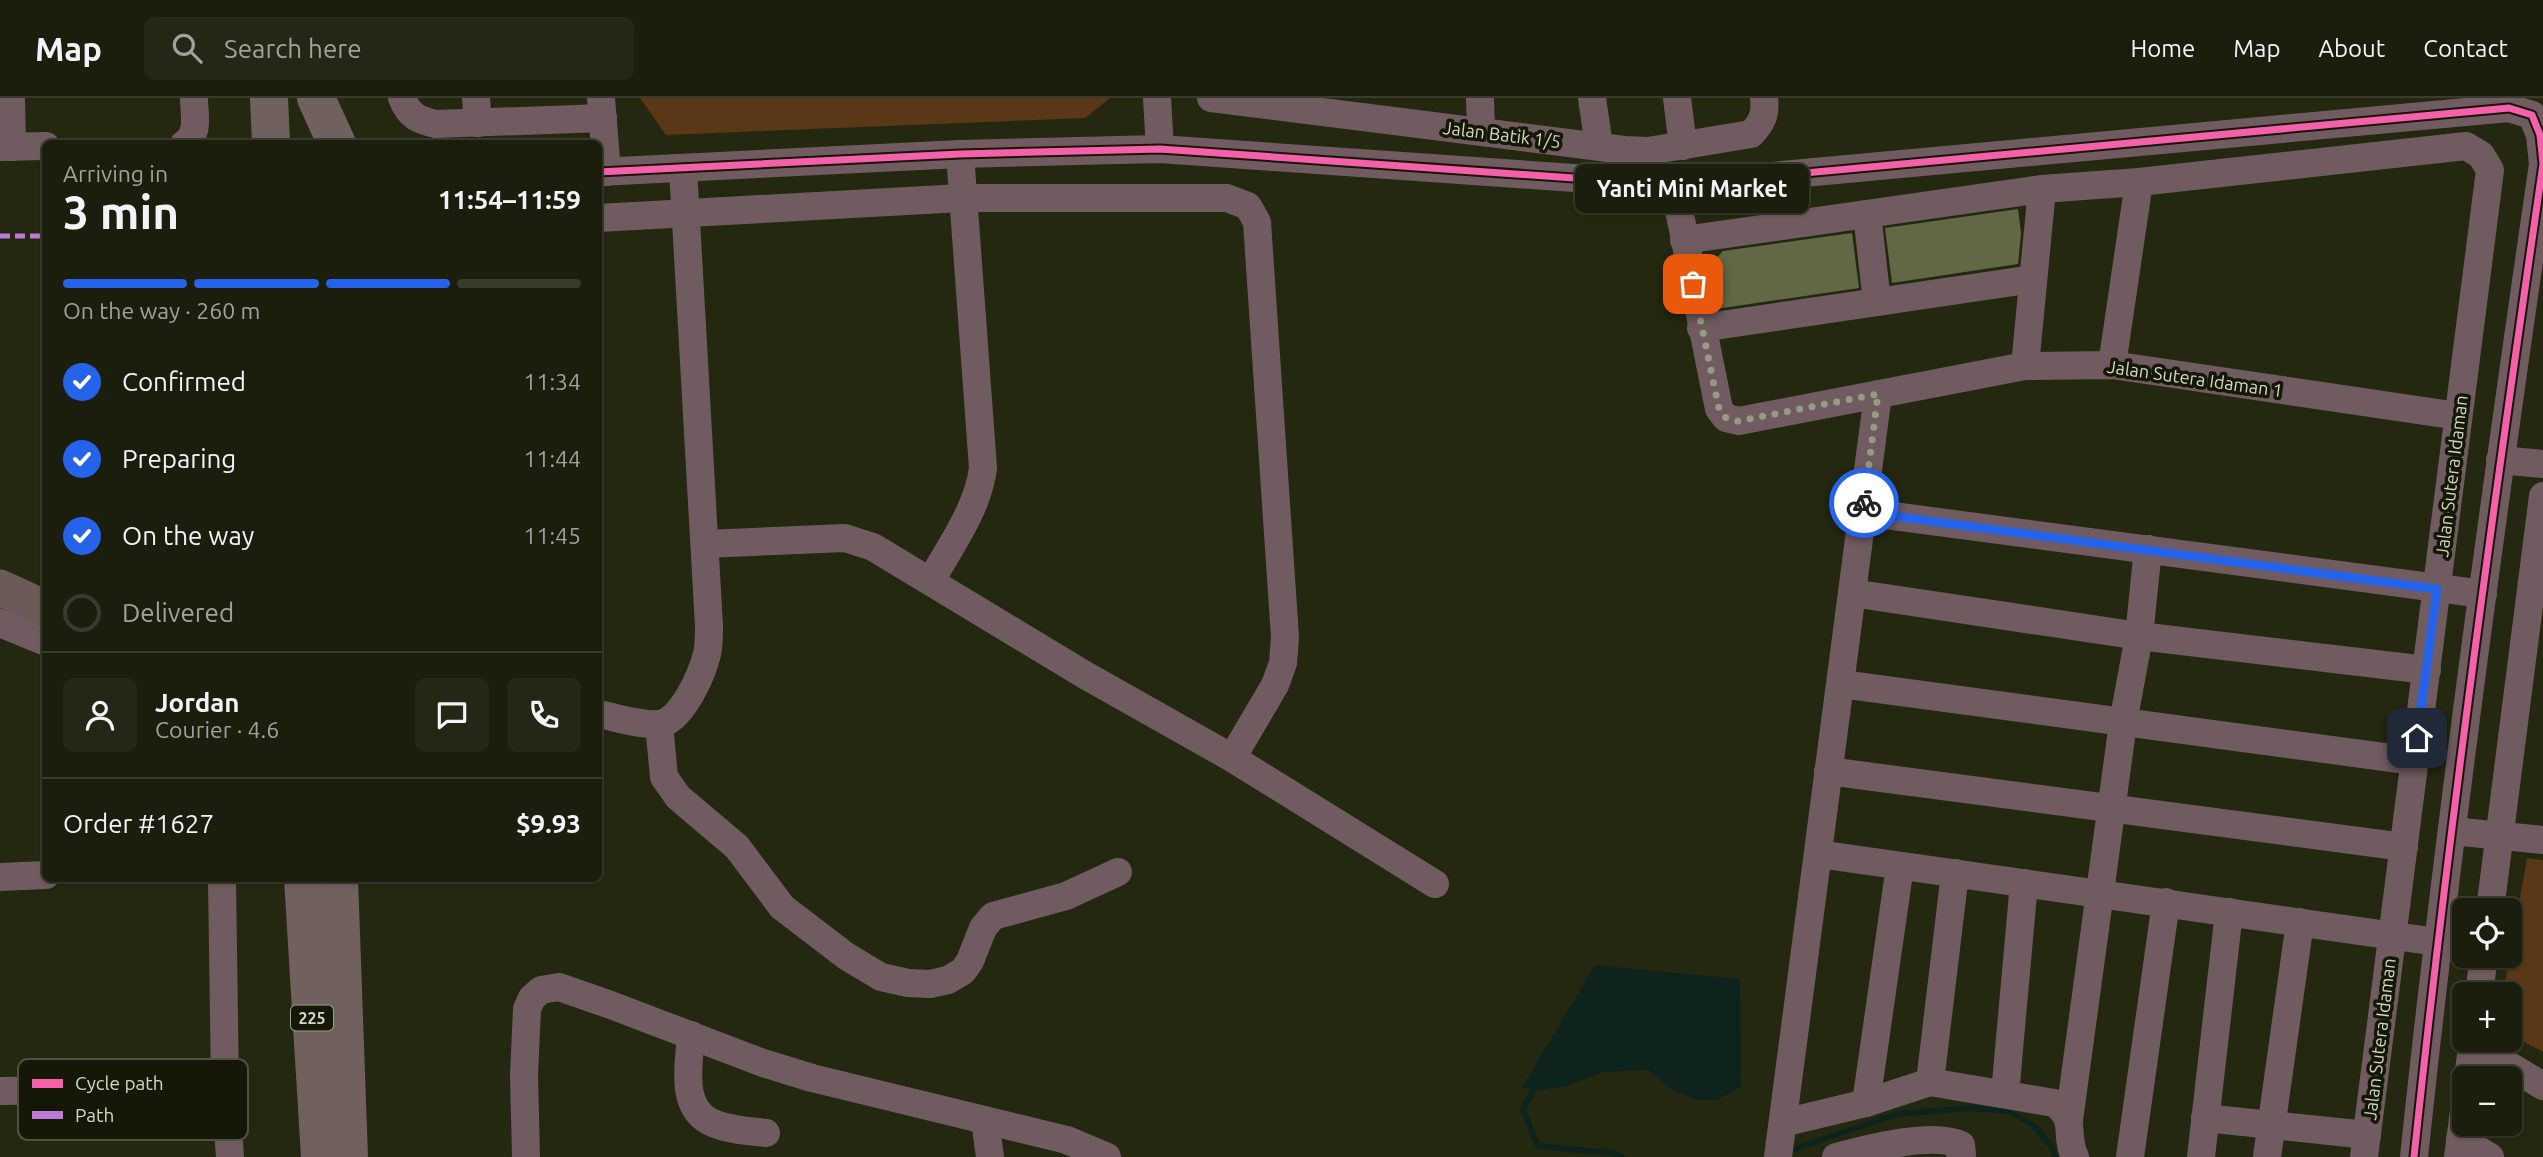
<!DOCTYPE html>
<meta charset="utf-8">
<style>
:root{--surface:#1b1e0c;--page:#242715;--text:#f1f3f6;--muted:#a0a29d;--line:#393c2d;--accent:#2563eb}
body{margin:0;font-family:Ubuntu,sans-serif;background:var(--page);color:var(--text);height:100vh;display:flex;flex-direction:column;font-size:26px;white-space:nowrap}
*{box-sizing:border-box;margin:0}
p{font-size:23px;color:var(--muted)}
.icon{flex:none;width:38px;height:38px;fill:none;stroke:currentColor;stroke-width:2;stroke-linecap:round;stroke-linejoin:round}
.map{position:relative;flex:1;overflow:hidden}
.panel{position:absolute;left:42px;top:42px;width:560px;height:742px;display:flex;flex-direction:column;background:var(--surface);border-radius:10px;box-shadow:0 2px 5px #0004,0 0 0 2px var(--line)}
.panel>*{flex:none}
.controls{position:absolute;left:2452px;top:800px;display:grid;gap:14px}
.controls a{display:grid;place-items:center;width:70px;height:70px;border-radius:10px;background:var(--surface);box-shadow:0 2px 5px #0004,0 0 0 2px var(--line);font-size:35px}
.pin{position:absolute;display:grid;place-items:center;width:60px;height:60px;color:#fff;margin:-30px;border-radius:14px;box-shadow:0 4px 10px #0006}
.courier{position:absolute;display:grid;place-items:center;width:70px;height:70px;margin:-35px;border:5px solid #2563eb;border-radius:50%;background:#fff;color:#222;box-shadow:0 2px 9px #0007}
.bubble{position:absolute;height:49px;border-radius:10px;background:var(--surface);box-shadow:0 2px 5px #0004,0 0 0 2px var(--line);font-size:23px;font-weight:700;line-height:49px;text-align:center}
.summary em{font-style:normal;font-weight:700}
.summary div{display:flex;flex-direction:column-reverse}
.summary{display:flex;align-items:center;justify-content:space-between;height:119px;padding:0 21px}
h1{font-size:46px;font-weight:700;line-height:52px}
.bar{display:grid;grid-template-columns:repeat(4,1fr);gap:10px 7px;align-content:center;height:84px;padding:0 21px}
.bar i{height:9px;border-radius:5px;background:var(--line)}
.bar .active{background:var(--accent)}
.bar p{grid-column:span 4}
.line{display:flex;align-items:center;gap:18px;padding:0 21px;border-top:2px solid var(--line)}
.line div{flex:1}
.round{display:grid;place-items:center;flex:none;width:74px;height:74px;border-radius:10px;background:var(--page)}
ol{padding:0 21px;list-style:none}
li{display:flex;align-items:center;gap:21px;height:77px}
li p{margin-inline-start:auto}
li .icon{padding:7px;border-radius:50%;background:var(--accent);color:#fff;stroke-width:4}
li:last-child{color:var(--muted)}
li i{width:38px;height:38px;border:4px solid var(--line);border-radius:50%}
header{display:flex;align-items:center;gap:42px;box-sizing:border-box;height:98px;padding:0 35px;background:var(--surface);border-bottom:2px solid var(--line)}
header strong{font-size:33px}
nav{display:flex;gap:38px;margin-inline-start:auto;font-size:24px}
.search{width:490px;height:63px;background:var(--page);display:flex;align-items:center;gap:18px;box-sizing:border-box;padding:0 24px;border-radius:10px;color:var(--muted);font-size:26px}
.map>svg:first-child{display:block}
.green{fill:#5a3716}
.water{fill:#0f231d}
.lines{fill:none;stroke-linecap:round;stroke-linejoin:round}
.stream{stroke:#0f231d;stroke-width:6}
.building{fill:#626745}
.minor{stroke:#705c60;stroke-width:28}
.major{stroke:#6b5a57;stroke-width:37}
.highway{stroke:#70615e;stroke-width:38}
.quiet{stroke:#bd7bd9;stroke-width:5;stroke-dasharray:10 5;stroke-linecap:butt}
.cycleway-casing{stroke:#151807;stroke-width:11}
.cycleway{stroke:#f560ab;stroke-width:7}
.done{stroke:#969b83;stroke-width:7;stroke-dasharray:0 12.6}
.route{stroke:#2563eb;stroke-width:9}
.labels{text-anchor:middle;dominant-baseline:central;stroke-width:7;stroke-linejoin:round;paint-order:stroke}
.shield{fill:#151807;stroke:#9a9f89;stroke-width:2}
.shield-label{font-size:16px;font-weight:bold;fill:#d3d9c1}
.street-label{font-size:18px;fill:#d3d9c1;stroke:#151807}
.key{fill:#151807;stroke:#4e523f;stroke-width:2}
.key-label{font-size:19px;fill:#d3d9c1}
</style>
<header>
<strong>Map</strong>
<div class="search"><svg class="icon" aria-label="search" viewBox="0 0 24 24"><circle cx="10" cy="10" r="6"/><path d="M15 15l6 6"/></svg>Search here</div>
<nav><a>Home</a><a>Map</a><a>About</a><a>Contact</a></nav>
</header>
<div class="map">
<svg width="2543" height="1059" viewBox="0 0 2543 1059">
<rect width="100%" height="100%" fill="#242810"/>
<g class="green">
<path d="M640,0H1110L1085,20L666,37Z"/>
<path d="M2527,760L2543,762V954L2510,936V896H2503Z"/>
</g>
<path class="water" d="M1595,867L1740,881L1741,989L1717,1002H1696L1673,992L1648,972L1603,974L1567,988L1533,993L1522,989Z"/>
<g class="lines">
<g class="stream">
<path d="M1533,993L1523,1011L1538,1048L1612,1055L1623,1059"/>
<path d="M1785,1054L1897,1016L1970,1010L2008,1013L2033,1027L2052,1049L2055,1059"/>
</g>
</g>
<g class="building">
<path d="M2018,111L2021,135L2018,166L1892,185L1885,130Z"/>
<path d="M1852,135L1859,190L1716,211L1711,166L1723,153Z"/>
</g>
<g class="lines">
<g class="minor">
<path d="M11,0L12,49"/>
<path d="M402,0C409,18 418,22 436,26L603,20"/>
<path d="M476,0L478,25"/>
<path d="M601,0L607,74"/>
<path d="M1157,0L1160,51"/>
<path d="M1211,0L1624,52L1648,53L1751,36C1762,25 1766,16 1764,0"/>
<path d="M1480,0L1481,33"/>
<path d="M1592,0L1599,48"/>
<path d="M1677,0L1683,48"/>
<path d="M184,46C200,36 194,17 194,0"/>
<path d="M0,49L46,48"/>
<path d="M598,74L960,56L1160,51L1674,87L2509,10L2532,17L2540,37L2543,66C2495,396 2449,727 2414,1059"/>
<path d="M1674,87L1719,311L1726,320L1739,323L2025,268L2112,267L2458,318"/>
<path d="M1867,116L1877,204"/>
<path d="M598,120L962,100H1227L1248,108L1257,124L1285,539L1283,565L1275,587L1232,660"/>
<path d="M1684,142L2042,91L2139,84L2466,48L2481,57L2490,72L2364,1059"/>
<path d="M1701,230L2033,181"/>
<path d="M2112,267L2139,84"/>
<path d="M2025,268L2042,91"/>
<path d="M2500,362L2543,366"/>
<path d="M1863,414L2483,496"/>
<path d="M705,446L845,440L873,449L1085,577L1232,660L1435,786"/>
<path d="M931,483C950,448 978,411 983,370L960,56"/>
<path d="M1852,495L2139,538L2427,572"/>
<path d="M0,525L46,544"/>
<path d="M1841,586L2414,663"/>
<path d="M598,616C615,619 643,628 659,626C682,623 702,576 707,556C709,547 709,537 709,528L683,70"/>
<path d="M659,626L664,679L678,699L737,749L782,809L846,858L881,879L908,885L930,886L948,882L963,873L970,863L983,830L993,818L1066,798L1118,774"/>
<path d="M1828,673L2404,749"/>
<path d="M2452,733L2543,742"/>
<path d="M1818,756L2437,844"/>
<path d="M0,779L46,777"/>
<path d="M222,780L225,990L230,1059"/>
<path d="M2490,812L2543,398"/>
<path d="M2479,896L2484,858"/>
<path d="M691,937C689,966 679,1011 713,1025C729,1032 749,1033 766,1035"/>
<path d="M2473,946L2543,988"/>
<path d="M2468,980L2473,942"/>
<path d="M1930,984L1955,775"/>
<path d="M0,993L225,990"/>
<path d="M2005,996L2024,785"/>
<path d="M1866,1005L1900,768"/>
<path d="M2205,1020L2367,1037"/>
<path d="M985,1022L990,1059"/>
<path d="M2069,1022L2123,625L2139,538L2148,451"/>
<path d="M1783,1025L1866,1005L1930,984L2054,1005C2078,1021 2064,1038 2075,1059"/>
<path d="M2460,1041L2490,1059"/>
<path d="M526,1059L524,977L527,911L532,900L541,892L559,889L608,906L763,965L812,980L1067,1042L1107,1059"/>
<path d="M1778,1059L1878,296"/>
<path d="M1836,1059C1867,1051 1933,1033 1961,1047L1962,1056L1960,1059"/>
<path d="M2130,1059L2166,804"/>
<path d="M2201,1059L2229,814"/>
<path d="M2267,1059L2300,824"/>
<path d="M2458,1059L2464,1013"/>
</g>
<path class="major" d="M0,490L46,511"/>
<g class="highway">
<path d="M269,0L271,46"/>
<path d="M316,0L337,46"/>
<path d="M303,780L320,1059"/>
<path d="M339,780L349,1059"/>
</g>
<g class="quiet">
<path d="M204,46V45"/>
<path d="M0,138H46"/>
</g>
<defs>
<path id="cycleway" d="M598,74L960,56L1160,51L1674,87L2509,10L2532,17L2540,37L2543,66C2495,396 2449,727 2414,1059"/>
</defs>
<use href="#cycleway" class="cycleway-casing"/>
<use href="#cycleway" class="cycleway"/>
</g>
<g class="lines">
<path class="done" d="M1693,186L1719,311L1726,320L1738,323L1878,296L1864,405"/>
<path class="route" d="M1864,405L1863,414L2437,491L2417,640"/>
</g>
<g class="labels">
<rect class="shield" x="291" y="907.5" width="42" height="25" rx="5"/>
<g class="shield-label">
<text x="312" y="920">225</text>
</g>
<g class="street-label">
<text transform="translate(1502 36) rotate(7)">Jalan Batik 1/5</text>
<text transform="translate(2195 280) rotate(8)">Jalan Sutera Idaman 1</text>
<text transform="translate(2451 378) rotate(-83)">Jalan Sutera Idaman</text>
<text transform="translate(2379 941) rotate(-83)">Jalan Sutera Idaman</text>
</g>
</g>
<rect x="18" y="961" width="230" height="81" rx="10" class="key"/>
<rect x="32" y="981" width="31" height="9" fill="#f560ab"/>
<rect x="32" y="1013" width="31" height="8" fill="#bd7bd9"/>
<g class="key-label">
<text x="75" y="992">Cycle path</text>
<text x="75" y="1024">Path</text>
</g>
</svg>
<div class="controls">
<a><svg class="icon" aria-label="locate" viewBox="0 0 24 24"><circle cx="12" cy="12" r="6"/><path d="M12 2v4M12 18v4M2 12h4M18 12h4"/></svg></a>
<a>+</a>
<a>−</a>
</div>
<div class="pin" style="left:1693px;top:186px;background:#ea580c"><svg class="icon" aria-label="bag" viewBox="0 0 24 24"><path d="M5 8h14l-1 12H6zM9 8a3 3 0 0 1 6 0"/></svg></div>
<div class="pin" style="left:2417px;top:640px;background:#1f2937"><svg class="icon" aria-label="home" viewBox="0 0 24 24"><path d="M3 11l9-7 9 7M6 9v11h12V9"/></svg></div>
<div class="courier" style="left:1864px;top:405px"><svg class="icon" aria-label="bike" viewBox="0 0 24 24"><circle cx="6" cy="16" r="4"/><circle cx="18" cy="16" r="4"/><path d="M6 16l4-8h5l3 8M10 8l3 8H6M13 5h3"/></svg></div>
<div class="bubble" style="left:1575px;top:66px;width:234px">Yanti Mini Market</div>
<section class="panel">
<div class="summary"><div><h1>3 min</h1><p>Arriving in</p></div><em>11:54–11:59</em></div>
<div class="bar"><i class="active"></i><i class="active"></i><i class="active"></i><i></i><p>On the way · 260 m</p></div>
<ol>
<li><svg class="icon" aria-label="check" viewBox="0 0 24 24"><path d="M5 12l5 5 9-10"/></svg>Confirmed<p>11:34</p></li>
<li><svg class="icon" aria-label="check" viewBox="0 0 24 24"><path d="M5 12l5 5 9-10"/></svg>Preparing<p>11:44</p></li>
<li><svg class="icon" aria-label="check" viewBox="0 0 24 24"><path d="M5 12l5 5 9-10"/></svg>On the way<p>11:45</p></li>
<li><i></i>Delivered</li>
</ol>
<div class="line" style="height:126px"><a class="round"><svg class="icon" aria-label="person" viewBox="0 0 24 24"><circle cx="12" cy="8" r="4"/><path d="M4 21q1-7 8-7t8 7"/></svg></a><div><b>Jordan</b><p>Courier · 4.6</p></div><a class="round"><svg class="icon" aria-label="chat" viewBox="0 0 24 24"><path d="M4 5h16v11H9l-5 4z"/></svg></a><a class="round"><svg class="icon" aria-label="phone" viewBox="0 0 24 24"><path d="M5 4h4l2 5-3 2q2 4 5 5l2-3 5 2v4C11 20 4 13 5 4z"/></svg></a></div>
<div class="line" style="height:91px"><div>Order #1627</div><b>$9.93</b></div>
</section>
</div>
